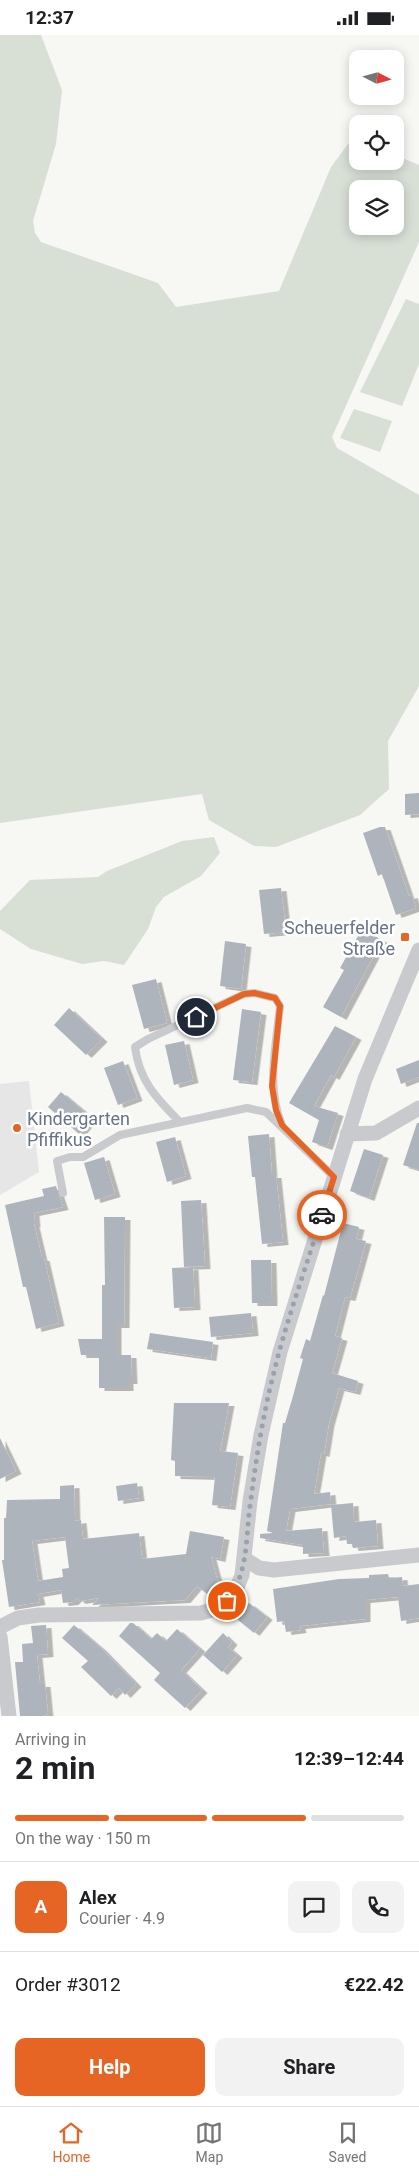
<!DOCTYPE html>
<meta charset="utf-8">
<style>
:root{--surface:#fff;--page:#f2f2f2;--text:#202124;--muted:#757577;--line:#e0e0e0;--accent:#e66525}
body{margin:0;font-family:Roboto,sans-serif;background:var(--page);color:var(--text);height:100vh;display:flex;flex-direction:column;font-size:19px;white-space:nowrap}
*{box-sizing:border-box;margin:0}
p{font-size:16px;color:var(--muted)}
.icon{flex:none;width:28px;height:28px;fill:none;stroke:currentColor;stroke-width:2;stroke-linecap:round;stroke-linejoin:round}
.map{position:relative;height:1681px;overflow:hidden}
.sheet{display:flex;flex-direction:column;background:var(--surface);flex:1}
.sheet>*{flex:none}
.needle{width:32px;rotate:96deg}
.buttons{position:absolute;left:349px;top:15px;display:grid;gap:10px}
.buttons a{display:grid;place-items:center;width:55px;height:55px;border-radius:10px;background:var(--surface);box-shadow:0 2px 12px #0003;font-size:25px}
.pin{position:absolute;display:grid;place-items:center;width:42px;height:42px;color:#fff;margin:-21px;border:2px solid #fff;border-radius:50%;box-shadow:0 1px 5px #0007}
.courier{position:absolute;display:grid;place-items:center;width:50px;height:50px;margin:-25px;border:4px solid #e66525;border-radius:50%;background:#fff;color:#222;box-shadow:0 1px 6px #0007}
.headline em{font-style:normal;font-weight:700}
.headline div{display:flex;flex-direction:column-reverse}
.headline{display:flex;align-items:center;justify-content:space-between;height:85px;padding:0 15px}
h1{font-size:32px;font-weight:700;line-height:38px}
.bar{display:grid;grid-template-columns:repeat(4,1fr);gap:8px 5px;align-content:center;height:60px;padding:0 15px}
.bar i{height:6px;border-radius:4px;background:var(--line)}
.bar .on{background:var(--accent)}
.bar p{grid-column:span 4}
.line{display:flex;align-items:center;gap:12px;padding:0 15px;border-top:1px solid var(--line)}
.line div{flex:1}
.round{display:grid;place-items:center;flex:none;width:52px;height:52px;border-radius:10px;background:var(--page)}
.button{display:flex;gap:10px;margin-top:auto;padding:10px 15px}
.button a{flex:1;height:58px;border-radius:10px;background:var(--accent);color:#fff;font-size:20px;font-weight:700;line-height:58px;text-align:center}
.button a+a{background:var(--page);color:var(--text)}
.status{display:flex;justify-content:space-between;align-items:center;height:35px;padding:0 25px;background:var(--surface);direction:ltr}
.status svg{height:14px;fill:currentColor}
.tabs{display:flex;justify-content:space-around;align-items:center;height:70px;border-top:1px solid var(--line);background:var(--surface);font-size:14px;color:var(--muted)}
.tabs a{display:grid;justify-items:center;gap:2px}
.tabs .on{color:var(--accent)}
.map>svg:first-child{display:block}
.built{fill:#e5e6e5}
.green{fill:#d8dfd5;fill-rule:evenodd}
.building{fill:#aeb4bb;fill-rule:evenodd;filter:url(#shadow)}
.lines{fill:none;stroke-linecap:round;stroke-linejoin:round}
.lane{stroke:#c8cace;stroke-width:8}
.street{stroke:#c8cace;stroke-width:15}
.done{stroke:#99a2ac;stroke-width:5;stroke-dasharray:0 9}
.route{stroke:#e66525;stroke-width:6}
.poi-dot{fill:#e66525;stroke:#fff;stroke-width:2}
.labels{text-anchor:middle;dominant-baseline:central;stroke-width:5;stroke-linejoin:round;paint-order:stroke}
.poi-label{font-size:18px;fill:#667486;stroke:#fff;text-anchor:end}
</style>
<div class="status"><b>12:37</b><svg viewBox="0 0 49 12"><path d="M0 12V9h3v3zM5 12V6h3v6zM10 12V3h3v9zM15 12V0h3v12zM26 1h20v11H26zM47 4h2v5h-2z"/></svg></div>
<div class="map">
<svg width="419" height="1681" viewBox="0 0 419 1681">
<defs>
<filter id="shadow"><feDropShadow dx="5.5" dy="3" stdDeviation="0" flood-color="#0004"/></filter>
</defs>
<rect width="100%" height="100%" fill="#f7f7f4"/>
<path class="built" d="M29,1046L39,1137L0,1160V1049Z"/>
<g class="green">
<path d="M0,0H41L62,55L56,109L33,186L35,198L41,207L158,248L176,272L279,256L331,132L348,109L357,107L358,126H395V120L419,130V207L332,402L337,413L419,460V651L388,706L389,754L360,780L276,812L254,811L209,785L202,759L0,788ZM358,154H395V191H358Z"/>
<path d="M406,264L419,269V329L402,371L360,357Z"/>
<path d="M354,374L392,386L380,417L340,403Z"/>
<path d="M214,802L220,818L201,841L164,862L156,872L148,894L124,930L104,926L82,929L31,914L0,894V876L30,845L98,842L107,836L182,806Z"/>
</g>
<g class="building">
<path d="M419,758V779L405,780V759Z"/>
<path d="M380,792H385L409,861L412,860L416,873L396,880L382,839L378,841L363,798Z"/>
<path d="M281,853L286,897L264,899L259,855Z"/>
<path d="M362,894L382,905L341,982L323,972L344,935L340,933Z"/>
<path d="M225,906L246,909L241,954L220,951Z"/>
<path d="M156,944L167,988L144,994L132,950Z"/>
<path d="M69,973L102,1004L86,1020L54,990Z"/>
<path d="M242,974L261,977L252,1047L233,1045Z"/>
<path d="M335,991L356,1002L334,1042L331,1040L314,1071L338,1078L327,1112L312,1107L319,1085L289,1068Z"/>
<path d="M184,1006L193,1045L174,1050L165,1010Z"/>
<path d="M419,1025V1042L401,1049L396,1034Z"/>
<path d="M123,1026L137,1063L118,1070L104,1033Z"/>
<path d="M61,1057L92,1083L79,1099L48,1072Z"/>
<path d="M417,1088H419V1135L403,1130Z"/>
<path d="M269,1099L272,1140H276L283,1207L262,1209L255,1142H252L248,1101Z"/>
<path d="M175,1102L186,1141L167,1147L156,1107Z"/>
<path d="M364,1114L383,1120L369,1163L350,1156Z"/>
<path d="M104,1122L115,1159L95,1165L84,1128Z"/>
<path d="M56,1151L63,1172L34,1178L35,1189H34L42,1223H44L59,1288L36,1294L26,1252H23L5,1170L44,1161L42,1154Z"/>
<path d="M201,1165L205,1231L184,1232L181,1166Z"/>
<path d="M104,1182H125L124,1290H116V1320H131L132,1346H128V1353H99V1320H81L78,1304H102V1250H105Z"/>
<path d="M343,1188L359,1192L356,1204L366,1206L350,1263L345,1262L335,1301L342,1303L332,1338L358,1346L355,1357L339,1353L329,1388L324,1419L321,1418L314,1459L330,1457L331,1469L290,1474L286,1496L322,1493L324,1518L303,1519V1510L260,1503V1499L273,1498L267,1496L283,1388H285L293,1361L303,1324L300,1323L306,1304L310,1306L323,1260L324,1261Z"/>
<path d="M251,1225H271L272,1268H252Z"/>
<path d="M193,1232L195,1272L174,1273L172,1233Z"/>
<path d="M251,1278L253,1298L211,1302L209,1282Z"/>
<path d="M150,1298L213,1307L211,1323L147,1314Z"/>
<path d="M174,1368H229L220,1416L238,1418L230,1472L212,1470L215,1442L175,1441V1426L171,1425Z"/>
<path d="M0,1403L16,1436L0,1444Z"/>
<path d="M137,1448L139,1463L118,1466L116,1451Z"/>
<path d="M74,1450L75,1486L81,1485L83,1504L139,1498L142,1524L186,1519L190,1496L224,1502L220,1524L211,1522L221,1559L212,1563L197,1551L185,1565L92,1570L99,1563L80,1566L77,1563L73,1567L63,1568L61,1555L38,1559L40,1567L9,1572L2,1525H4V1483H6L7,1465L60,1464V1451ZM65,1502L69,1533L62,1534L63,1542L38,1546L32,1506Z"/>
<path d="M353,1468L354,1487L376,1485L378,1511L353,1513L352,1509H347L346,1501L334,1503L331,1470Z"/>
<path d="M388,1539L389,1543L402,1542L403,1551L419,1549V1583L401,1586L398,1562L365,1565V1584L300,1591L301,1595L286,1597L284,1586L277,1587L273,1554L339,1544L369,1543V1540Z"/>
<path d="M249,1568L267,1582L254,1598L238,1585V1580Z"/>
<path d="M130,1588H133L151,1604L157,1598L166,1606L177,1594L200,1614L181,1635L202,1655L185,1673L154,1645L160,1638L119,1601Z"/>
<path d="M46,1590L48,1619L37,1620L40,1649H45L48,1679L43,1681H20L15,1627H23L22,1609L33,1608L31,1591Z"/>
<path d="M74,1590L101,1613L136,1649L125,1660L119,1653L111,1661L81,1632L88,1626L62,1603Z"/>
<path d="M223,1598L232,1607L228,1612L237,1620L222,1637L203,1620Z"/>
</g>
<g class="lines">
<g class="lane">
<path d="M179,1086C156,1063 139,1045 135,1012L148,1004L244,959L254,958L275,963L280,971C276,1011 266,1052 282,1090"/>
<path d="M63,1158L57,1126L70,1122H83L120,1100L247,1073L266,1077L334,1142"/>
</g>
<g class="street">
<path d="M347,1099L376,1098L419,1073"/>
<path d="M245,1524L259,1533L274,1535L419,1520"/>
<path d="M0,1592L18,1583L39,1580L201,1578L215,1574L227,1566L236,1555L242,1540L250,1466L261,1400L280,1317L365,1044L419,915"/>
<path d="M0,1601L9,1681"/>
</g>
</g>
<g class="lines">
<path class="done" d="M227,1566C250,1536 245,1500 251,1464C256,1423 263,1381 273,1341C286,1286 306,1233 322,1180"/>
<path class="route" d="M196,982L244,959L254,958L275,963L280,971L272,1051L276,1075L282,1090L334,1142L322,1180"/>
</g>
<g class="poi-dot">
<rect x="400" y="897" width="10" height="10" rx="2.5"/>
<circle cx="17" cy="1093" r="5"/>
</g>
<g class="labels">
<g class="poi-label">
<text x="395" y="892">Scheuerfelder<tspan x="395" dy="21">Straße</tspan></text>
<text x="27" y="1083" text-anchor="start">Kindergarten<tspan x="27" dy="21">Pfiffikus</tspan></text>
</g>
</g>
</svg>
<div class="buttons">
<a><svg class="needle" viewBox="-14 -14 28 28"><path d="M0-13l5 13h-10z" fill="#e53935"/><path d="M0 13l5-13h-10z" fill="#757577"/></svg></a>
<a><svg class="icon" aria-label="locate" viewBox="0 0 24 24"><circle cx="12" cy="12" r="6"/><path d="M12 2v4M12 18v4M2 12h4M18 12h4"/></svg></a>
<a><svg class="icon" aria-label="layers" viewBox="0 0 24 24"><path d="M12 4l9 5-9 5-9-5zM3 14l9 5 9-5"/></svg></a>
</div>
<div class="pin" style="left:227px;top:1566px;background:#ea580c"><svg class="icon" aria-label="bag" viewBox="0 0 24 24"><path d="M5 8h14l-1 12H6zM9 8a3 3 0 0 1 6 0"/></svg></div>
<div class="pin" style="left:196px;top:982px;background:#1f2937"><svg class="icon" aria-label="home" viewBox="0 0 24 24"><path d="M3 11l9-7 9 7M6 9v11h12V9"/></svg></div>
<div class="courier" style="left:322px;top:1180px"><svg class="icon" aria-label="car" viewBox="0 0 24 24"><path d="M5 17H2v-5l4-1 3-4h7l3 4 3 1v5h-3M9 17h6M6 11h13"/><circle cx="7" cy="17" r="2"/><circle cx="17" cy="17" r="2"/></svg></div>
</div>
<section class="sheet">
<div class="headline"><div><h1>2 min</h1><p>Arriving in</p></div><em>12:39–12:44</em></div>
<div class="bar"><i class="on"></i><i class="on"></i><i class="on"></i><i></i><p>On the way · 150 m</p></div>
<div class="line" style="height:90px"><b class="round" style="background:var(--accent);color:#fff">A</b><div><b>Alex</b><p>Courier · 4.9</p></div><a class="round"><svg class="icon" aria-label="chat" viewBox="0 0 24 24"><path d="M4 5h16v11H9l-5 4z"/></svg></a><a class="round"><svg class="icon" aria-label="phone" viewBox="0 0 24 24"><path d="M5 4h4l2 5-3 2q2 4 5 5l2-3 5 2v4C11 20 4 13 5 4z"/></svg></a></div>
<div class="line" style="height:65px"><div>Order #3012</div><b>€22.42</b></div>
<div class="button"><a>Help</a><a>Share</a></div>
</section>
<nav class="tabs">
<a class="on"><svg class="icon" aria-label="home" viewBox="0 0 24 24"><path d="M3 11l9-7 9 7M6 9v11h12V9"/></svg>Home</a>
<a><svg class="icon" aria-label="map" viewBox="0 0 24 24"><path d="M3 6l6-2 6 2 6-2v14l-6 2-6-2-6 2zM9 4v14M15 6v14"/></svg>Map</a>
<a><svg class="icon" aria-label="saved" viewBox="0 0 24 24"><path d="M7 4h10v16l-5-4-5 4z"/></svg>Saved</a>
</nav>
